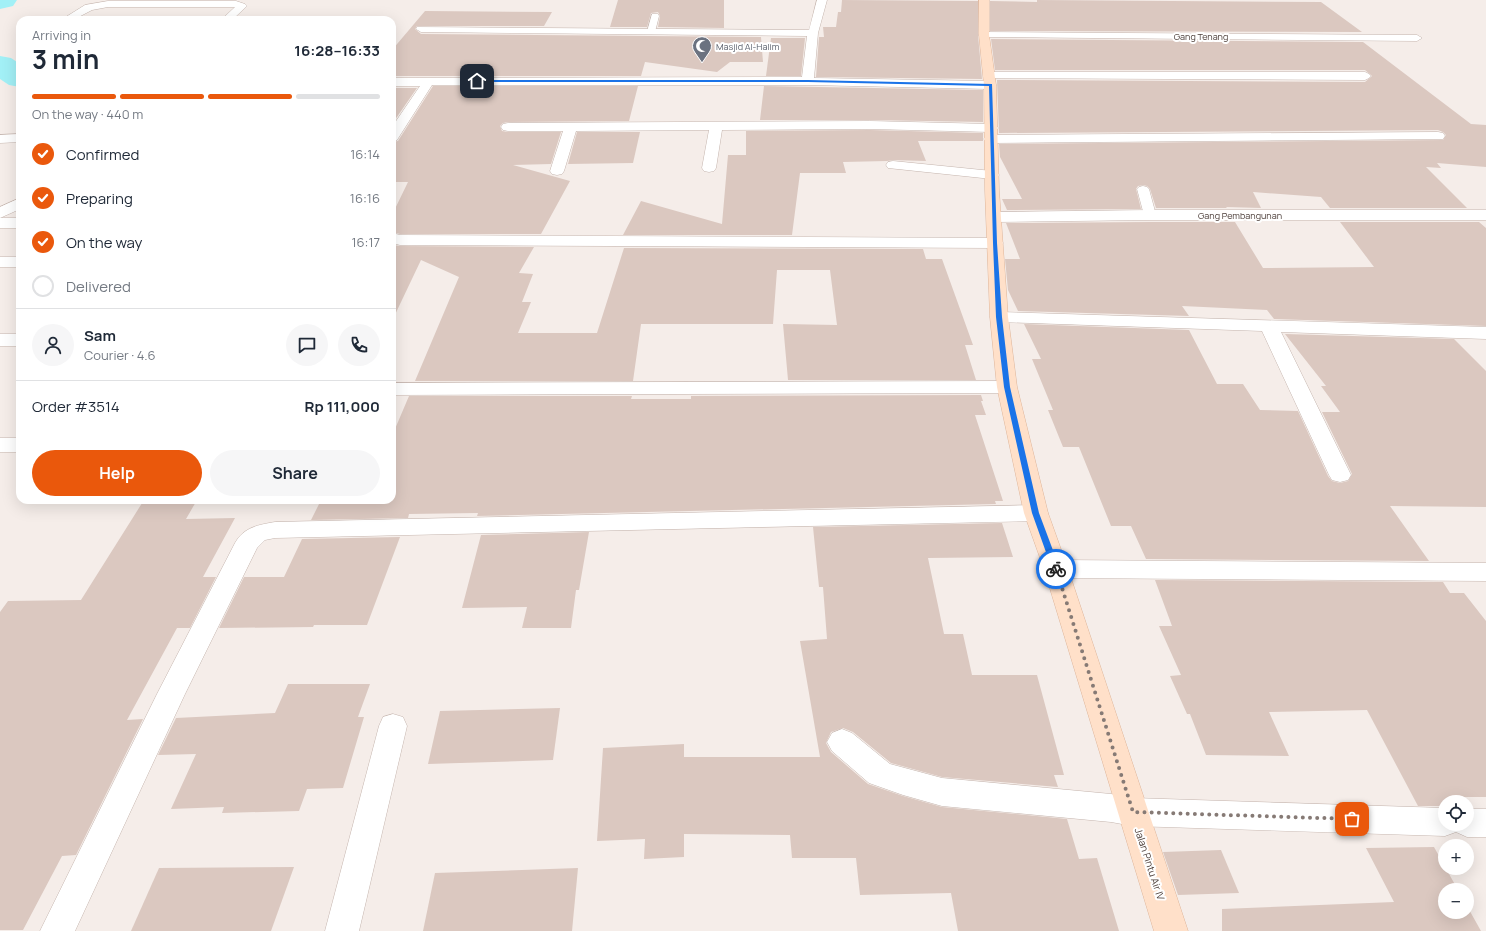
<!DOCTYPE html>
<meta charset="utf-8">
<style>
:root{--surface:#fff;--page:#f6f6f7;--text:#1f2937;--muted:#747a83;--line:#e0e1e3;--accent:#ea580c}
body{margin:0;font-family:Manrope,sans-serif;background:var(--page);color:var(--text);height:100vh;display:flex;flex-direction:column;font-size:15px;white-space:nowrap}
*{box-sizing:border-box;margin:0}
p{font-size:13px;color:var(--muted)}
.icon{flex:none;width:22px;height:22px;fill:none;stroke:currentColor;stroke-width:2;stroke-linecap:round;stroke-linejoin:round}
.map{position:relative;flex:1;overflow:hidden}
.sheet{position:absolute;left:16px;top:16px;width:380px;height:488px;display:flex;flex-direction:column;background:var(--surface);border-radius:12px;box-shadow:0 4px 16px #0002}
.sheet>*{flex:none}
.fabs{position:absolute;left:1438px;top:795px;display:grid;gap:8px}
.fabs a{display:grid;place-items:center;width:36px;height:36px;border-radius:50%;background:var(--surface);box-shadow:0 4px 16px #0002;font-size:20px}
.pin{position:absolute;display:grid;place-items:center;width:34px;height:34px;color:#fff;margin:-17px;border-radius:8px;box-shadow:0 2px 6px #0006}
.courier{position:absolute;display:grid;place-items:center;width:40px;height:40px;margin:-20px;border:3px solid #1a73e8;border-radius:50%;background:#fff;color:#222;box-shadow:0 1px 5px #0007}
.overview em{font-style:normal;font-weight:700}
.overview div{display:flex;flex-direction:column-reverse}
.overview{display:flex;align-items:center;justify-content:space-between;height:68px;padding:0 16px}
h1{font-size:26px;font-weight:700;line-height:30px}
.bar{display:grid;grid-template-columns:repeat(4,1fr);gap:6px 4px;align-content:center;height:48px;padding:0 16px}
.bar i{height:5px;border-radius:3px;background:var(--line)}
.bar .selected{background:var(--accent)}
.bar p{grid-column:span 4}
.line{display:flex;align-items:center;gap:10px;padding:0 16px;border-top:1px solid var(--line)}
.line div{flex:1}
.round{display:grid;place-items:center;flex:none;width:42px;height:42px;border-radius:21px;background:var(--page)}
ol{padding:0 16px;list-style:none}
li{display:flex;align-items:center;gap:12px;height:44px}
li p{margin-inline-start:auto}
li .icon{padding:4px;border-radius:50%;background:var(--accent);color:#fff;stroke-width:4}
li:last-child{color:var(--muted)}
li i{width:22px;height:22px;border:2px solid var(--line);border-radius:50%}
.action{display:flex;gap:8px;margin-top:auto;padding:8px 16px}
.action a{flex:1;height:46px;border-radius:24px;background:var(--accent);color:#fff;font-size:16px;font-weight:700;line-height:46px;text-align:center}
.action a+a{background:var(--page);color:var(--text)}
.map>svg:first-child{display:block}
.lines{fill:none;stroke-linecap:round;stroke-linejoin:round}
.river{fill:#a2f0f6;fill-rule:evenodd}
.building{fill:#dbc8c0}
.service-casing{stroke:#c5b5ae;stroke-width:1}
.minor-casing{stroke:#c5b5ae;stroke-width:1}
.secondary-casing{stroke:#deb59a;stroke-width:1}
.service{fill:#fff;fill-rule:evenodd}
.minor{fill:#fff;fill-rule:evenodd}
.secondary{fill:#ffe0c9;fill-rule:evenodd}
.route{fill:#1a73e8}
.done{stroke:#867a75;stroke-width:4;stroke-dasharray:0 7.2}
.labels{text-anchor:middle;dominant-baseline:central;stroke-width:4;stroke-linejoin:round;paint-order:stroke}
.far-street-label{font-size:9px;fill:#4a3c37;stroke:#fff}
.far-worship-label{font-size:9px;fill:#5b616d;stroke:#fff;text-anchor:start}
.street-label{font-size:10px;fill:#4a3c37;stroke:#fff}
</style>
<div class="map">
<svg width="1486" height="931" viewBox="0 0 1486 931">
<rect width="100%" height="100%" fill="#f5ede9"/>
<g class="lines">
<g class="river">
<path d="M0,0H17L13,6L0,9Z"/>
<path d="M0,56L11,58L20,64V87L9,85L0,79Z"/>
</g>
</g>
<g class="building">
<path d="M618,0H724V28L658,27L660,16L658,12L651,13L647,27H610Z"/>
<path d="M842,0L978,1V35L982,79L816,77L819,37H824L823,27H836L838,12H841Z"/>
<path d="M1037,0L1321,2L1362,32L990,31V1L1037,2Z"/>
<path d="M425,11L552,12L544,26H417L415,29L421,34L761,37L763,62H730L717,72L645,62L641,76H392V50Z"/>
<path d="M771,38H805L801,76H766Z"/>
<path d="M991,39L1363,42L1471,124L1486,125V167L1437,163L1441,168L1426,167L1467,208H1330L1321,197L1253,192L1261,208L1226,207L1227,208H1156L1150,189L1147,186L1143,185L1138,186L1136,189L1141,209L1007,210L1002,199H1022L1000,157L999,144L1443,140L1446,135L1443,132L1438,130L999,133L997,80L1365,82L1372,76L1365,70H995Z"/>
<path d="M433,86H638L629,121L508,122L503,123L500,126L502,131L508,132H561L551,164L513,165L570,181L541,234H400L392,232V215L408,182H392V142L398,141Z"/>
<path d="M764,86L983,90V122L870,120H760Z"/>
<path d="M392,88H417L392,124Z"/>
<path d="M870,130L983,133V141H918L926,161L893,160L887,161L843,162L846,173H800L792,235H623L641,201L722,224L728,155H746V131Z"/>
<path d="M577,132H640L633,163L568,164Z"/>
<path d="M1150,222H1235L1263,268L1374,267L1340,222H1479L1486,228V326L1274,319L1267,310L1182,306L1189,316L1018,311L1008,290L1005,259H1020L1006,223Z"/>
<path d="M392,245L400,246L534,247L519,273L533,274L522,302H531L518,333H597L624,248L923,249L926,259H942L973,345H965L976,380H788L783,324L837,325L830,270H777L773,324H641L633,381H415L459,277L421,260L392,321Z"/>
<path d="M1024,324L1189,330L1217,384H1243L1260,410L1298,411L1328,476L1332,481L1340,483L1348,481L1352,474L1322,412H1340L1321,386H1326L1285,334L1454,339L1486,371V507L1390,506L1429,561L1146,559L1131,526H1111L1079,447H1063L1048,410H1053L1032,359H1041Z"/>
<path d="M981,395L983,401H981L986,415H975L1003,501H995L996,504L477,516L478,513L409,514L408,518L311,520L321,500H392V436L409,396H632L631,399H691V396Z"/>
<path d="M144,500H197L186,519L235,518L203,577H216L190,628H177L127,720L143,719L76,855L62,856L23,930H0V612L8,601L81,600Z"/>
<path d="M1002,523L1013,557L928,558L944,634H963L972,675H1037L1064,775H1054L1058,787L942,777L891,763L853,732L843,728L831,732L826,743L831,752L868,784L903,796L942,807L1067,819L1079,859L1097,858L1119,931H958L951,893L860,895L856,858H792L790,835L684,834V857L644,859L645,839L597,841L603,748L684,744V757H820L800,641L827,639L823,587H819L813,527Z"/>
<path d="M589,532L579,590H576L571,628H522L527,607L462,608L481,535Z"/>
<path d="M400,537L367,625H314L313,627L219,628L244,577H284L302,539Z"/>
<path d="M1155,580L1443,582L1450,593H1464L1486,621V797H1459L1462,802H1445V806H1418L1367,710L1269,712L1289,756L1206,755L1190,714H1187L1170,676L1181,675L1159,626H1172Z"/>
<path d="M288,684H370L358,717H364L343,788L307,789L299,811L222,813L224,807L171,809L196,754L158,755L176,718L275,713Z"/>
<path d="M560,708L553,760L428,764L440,711Z"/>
<path d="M1434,847L1458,890H1445V912H1467V906L1481,931H1222V909L1394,902L1366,848Z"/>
<path d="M1221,850L1239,893L1178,895L1163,852Z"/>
<path d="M294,867L271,931H131L159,868Z"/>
<path d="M578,868L572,931H423L435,873Z"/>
</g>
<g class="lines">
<defs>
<g id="service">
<path d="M652,14H658L659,16L655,32L651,34L647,32Z"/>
<path d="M1143,186L1147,187L1149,189L1156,215L1154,218H1146L1144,215L1137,189L1139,187Z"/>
</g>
<g id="minor">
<path d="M817,0H827L818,33L814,78L990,81L994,82L996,85L994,88L990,89L808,85H432L397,140L392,141V127L420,86H392V78L802,77L807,36L421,32L416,29L417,27L809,30Z"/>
<path d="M108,1H236L245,4L247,6L232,20H221L235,7H108L92,10L73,20H61L85,5Z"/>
<path d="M984,32L1417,35L1422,38L1417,41L980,37L979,35L980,33Z"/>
<path d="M989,72H1365L1369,74L1371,76L1369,78L1365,80L985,78L983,76L985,74Z"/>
<path d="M870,121L991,124L996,125L998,128L996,131L991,132L870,129L722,130L716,168L714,171L709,172L704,171L702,168L709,130L576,131L564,171L562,174L557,175L552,174L550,171L563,131H508L503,130L501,127L503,124L508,123Z"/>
<path d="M1438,132L1443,133L1445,136L1443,139L991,143L986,142L984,139L986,136L991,135Z"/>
<path d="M20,134V142L0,143V135Z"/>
<path d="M893,161L992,171L997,172L999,175L997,178L992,179L888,168L886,165L888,162Z"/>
<path d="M20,198V209L0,218V207Z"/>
<path d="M1150,210H1486V220H1150L995,222L990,220L987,217L990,214L995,212Z"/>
<rect x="0" y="218" width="20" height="10"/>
<path d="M392,233L400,235L995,238L1001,240L1003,243L1001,246L995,248L400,245L392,243Z"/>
<rect x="0" y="257" width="20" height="10"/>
<path d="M999,312L1486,327V339L1281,332L1351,475L1348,480L1340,482L1332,480L1329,475L1262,331L999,322L993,321L990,317L993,313Z"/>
<rect x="0" y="334" width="20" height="12"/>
<path d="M1007,381L1014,383L1017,387L1014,391L1007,393L392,395V383Z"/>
<rect x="0" y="438" width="20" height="14"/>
<path d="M1036,505L1044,507L1048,513L1044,519L1036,521L275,538L265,540L257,548L185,694L75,931H40L157,694L235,543C244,527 258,525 275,522Z"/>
<path d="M1056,560L1486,563V581L1056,578L1047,575L1044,569L1047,563Z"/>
<path d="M393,714L403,717L407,726L359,931H325L379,726L383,717Z"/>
<path d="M842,729L852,733L890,764L942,778L1111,794L1133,798L1445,808V824H1467V809H1486V837H1467L1456,832L1445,836L1133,826L1111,822L942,806L903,795L869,783L832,751L827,742L832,733Z"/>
</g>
<path id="secondary" d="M979,0H989V35L996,85L999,190L1008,317L1017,387L1048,513L1068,569L1188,931H1154L1044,569L1024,513L997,387L990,317L985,190L984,85L979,35Z"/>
</defs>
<use href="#service" class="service-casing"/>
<use href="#minor" class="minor-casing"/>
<use href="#secondary" class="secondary-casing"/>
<use href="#service" class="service"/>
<use href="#minor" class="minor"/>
<use href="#secondary" class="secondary"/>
</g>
<path class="route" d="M477,80H808L992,84L997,243L1002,317L1010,387L1039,513L1060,569L1058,571H1053L1052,569L1032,513L1004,387L996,317L993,243L989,86L808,82H475Z"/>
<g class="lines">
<path class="done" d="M1056,569L1133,812L1352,819"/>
</g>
<defs>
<symbol id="mosque-pin" viewBox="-11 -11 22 30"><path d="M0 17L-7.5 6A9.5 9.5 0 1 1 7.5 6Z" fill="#6b7280" stroke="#fff"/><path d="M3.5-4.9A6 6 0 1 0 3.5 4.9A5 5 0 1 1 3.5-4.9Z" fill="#fff"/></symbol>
</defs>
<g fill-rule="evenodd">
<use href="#mosque-pin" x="691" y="35" width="22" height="30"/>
</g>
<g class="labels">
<g class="far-street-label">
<text x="1201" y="36">Gang Tenang</text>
<text x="1240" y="215">Gang Pembangunan</text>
</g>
<g class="far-worship-label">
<text x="716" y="46">Masjid Al-Halim</text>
</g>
<g class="street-label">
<text transform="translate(1150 864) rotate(72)">Jalan Pintu Air IV</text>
</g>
</g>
</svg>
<div class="fabs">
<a><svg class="icon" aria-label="locate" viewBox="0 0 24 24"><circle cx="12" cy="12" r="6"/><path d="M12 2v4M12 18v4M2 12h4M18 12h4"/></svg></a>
<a>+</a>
<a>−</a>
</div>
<div class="pin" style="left:1352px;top:819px;background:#ea580c"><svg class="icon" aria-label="bag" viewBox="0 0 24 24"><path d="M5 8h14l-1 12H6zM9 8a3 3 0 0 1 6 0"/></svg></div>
<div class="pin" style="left:477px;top:81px;background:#1f2937"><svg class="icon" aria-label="home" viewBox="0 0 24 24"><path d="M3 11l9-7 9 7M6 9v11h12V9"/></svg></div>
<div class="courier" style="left:1056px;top:569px"><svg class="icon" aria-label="bike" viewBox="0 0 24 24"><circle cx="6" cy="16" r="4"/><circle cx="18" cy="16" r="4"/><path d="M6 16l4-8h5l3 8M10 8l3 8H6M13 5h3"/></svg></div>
<section class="sheet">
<div class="overview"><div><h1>3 min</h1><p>Arriving in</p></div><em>16:28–16:33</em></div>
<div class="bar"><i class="selected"></i><i class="selected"></i><i class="selected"></i><i></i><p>On the way · 440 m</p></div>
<ol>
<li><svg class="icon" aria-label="check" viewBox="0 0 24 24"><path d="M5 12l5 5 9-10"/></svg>Confirmed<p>16:14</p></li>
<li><svg class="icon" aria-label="check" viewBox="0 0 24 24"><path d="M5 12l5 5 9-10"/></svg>Preparing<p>16:16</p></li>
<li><svg class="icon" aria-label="check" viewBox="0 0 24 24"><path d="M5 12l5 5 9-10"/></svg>On the way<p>16:17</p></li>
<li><i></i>Delivered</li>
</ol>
<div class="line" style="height:72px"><a class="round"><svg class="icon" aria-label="person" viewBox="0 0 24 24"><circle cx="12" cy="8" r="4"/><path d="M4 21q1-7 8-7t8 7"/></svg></a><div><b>Sam</b><p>Courier · 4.6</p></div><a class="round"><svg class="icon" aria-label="chat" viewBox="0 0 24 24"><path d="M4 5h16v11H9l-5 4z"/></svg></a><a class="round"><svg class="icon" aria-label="phone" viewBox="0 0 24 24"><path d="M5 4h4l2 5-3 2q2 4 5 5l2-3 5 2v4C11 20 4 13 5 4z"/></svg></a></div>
<div class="line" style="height:52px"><div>Order #3514</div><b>Rp 111,000</b></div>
<div class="action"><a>Help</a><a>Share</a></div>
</section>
</div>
